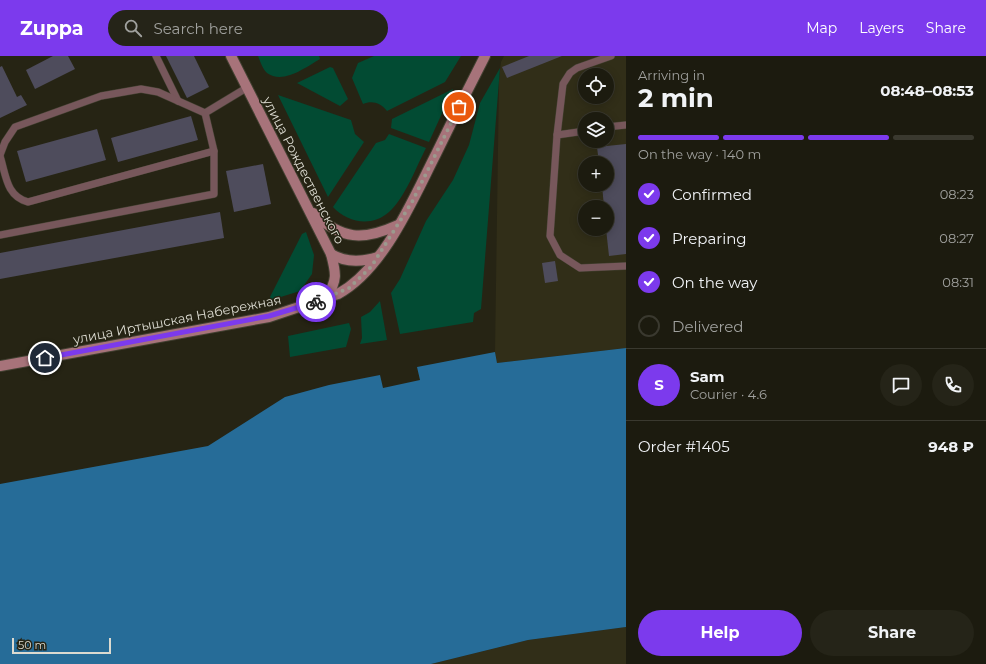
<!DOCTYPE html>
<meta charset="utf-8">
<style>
:root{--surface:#1c1b0f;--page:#252418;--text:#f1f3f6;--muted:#a0a19e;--line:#3a392f;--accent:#7c3aed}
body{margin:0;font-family:Montserrat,sans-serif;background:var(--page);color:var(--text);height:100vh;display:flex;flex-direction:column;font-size:15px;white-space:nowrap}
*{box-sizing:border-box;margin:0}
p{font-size:13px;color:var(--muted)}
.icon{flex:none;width:22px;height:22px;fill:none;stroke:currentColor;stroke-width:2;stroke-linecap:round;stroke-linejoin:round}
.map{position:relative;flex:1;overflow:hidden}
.drawer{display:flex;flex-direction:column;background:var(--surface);width:360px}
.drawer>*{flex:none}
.buttons{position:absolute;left:578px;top:12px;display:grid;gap:8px}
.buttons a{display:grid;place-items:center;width:36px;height:36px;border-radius:50%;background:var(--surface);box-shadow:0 2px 10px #0003,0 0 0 1px var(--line);font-size:20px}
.scale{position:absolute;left:12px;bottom:10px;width:99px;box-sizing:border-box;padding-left:4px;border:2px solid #dbdad0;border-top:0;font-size:11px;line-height:14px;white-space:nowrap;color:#dbdad0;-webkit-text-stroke:3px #262414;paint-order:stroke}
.pin{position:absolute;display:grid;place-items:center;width:34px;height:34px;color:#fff;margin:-17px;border:2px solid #fff;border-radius:50%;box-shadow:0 1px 4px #0007}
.courier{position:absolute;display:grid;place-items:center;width:40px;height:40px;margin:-20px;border:3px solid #7c3aed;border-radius:50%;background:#fff;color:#222;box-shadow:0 1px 5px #0007}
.head em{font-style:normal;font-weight:700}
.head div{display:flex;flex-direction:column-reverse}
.head{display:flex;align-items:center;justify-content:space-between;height:68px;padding:0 12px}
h1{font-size:26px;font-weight:700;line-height:30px}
.bar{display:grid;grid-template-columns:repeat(4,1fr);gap:6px 4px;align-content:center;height:48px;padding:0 12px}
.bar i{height:5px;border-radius:3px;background:var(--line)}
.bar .on{background:var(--accent)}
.bar p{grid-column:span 4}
.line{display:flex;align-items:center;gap:10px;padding:0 12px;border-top:1px solid var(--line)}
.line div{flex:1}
.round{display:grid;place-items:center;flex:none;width:42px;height:42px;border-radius:21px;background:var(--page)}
ol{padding:0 12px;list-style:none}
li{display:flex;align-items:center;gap:12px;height:44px}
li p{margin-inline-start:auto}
li .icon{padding:4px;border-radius:50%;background:var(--accent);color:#fff;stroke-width:4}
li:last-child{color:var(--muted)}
li i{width:22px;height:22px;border:2px solid var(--line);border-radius:50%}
.primary-button{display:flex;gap:8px;margin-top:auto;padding:8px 12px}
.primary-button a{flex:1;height:46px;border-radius:24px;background:var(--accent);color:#fff;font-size:16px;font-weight:700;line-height:46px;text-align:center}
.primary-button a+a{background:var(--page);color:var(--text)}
header{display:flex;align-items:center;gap:24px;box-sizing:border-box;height:56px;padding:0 20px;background:var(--accent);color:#fff}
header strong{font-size:19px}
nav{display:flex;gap:22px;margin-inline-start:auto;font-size:14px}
.search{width:280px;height:36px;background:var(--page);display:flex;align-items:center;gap:10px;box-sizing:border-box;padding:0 14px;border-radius:22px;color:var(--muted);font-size:15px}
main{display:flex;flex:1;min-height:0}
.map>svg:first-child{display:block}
.built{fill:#312e18;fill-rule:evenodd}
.green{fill:#024b33}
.water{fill:#266c98}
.building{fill:#4e4c5c}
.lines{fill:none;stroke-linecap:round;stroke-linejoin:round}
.lane-casing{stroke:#434132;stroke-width:8}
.secondary-casing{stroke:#434132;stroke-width:12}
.lane{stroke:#77575b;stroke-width:7}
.secondary{stroke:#a7737a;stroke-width:10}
.done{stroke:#9c9a8e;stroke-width:4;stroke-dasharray:0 7.2}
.route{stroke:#7c3aed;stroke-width:5}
.labels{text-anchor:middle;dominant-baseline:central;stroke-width:3;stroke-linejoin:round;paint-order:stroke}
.street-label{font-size:13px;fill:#dbdad0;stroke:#262414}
</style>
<header>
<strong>Zuppa</strong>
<div class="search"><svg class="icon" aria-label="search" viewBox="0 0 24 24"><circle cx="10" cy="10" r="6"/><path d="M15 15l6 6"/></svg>Search here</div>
<nav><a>Map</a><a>Layers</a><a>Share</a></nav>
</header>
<main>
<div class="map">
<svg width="626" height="608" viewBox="0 0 626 608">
<rect width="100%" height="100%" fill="#262414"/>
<g class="built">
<path d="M504,0H626V292L497,307L495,296L499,24L501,6ZM585,19H607V41H585ZM585,63H607V85H585ZM585,107H607V129H585ZM585,151H607V173H585Z"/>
<path d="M626,571V608H431L528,584Z"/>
</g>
<g class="green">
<path d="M258,0H319L320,3C306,11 283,29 267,17C263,14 260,5 258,0Z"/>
<path d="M374,0H461L445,26L387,55C381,47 372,44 363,48L352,22L358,7Z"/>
<path d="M330,11L333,12L348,43L340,50L297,27Z"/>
<path d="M500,12L481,253L474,257L473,266L400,278L391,237L400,223L426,165L453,124L469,89L480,47Z"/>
<path d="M453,33L429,86L391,72L392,63Z"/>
<path d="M278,39L351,64L355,78L364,86L328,141Z"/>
<path d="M389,78L426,92C416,111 405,142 389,156C371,172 347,166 333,151L376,87L385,84Z"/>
<path d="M306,176L314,199L312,218L300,235L271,244L270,241L302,178Z"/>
<path d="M380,245L387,284L360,288L362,282L361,261L370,256Z"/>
<path d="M349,267L351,273L346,291L290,301L288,280Z"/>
</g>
<path class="water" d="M626,292V571L528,584L431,608H0V428L208,390L285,341L329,329L380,319L383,332L420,324L417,311L495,296L497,307Z"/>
<g class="building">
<path d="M53,0H68L75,13L35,33L26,14Z"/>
<path d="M166,0H194L209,31L187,42Z"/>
<path d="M529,0H562L507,22L502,11Z"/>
<path d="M2,10L17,41L21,39L27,49L0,62V11Z"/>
<path d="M191,60L198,84L118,106L111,82Z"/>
<path d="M97,73L106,104L26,126L17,95Z"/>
<path d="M626,88V198L609,200L606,173L607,151H604L602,129H607V107H599L597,91Z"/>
<path d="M263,108L271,148L234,156L226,115Z"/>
<path d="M220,156L224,182L0,223V197Z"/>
<path d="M555,205L558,225L545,227L542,207Z"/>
</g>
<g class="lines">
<defs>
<g id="lane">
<path d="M156,0L178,45"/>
<path d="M611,0L577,12L570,17L563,28L557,79L550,180L560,199L580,212L626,210"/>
<path d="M607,71L626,69"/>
<path d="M557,79L585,75"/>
<path d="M0,99L5,86L15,71L101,40L141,33L158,36L205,57"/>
<path d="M0,100C6,119 6,140 28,146L214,95"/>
<path d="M0,179L214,138V95L205,57L248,31"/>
</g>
<g id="secondary">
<path d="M231,0L331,198C336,217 338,224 326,242"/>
<path d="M313,157C342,184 363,185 398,169"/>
<path d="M331,198C346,207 362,206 378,201"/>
<path d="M0,310L269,261L338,238C384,213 413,143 436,98C452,65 468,33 485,0"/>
</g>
</defs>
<use href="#lane" class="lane-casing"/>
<use href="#secondary" class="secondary-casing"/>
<use href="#lane" class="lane"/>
<use href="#secondary" class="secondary"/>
</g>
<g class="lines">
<path class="done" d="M316,246L349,232L371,211L412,146L459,51"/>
<path class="route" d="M45,302L269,260L316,246"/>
</g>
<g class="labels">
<g class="street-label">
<text transform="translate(304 114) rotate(63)">улица Рождественского</text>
<text transform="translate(177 263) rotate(-11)">улица Иртышская Набережная</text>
</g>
</g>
</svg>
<div class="buttons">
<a><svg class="icon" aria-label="locate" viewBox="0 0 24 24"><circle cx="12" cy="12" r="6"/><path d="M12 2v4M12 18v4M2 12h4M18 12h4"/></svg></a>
<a><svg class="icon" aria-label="layers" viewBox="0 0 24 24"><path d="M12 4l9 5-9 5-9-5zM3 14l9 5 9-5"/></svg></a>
<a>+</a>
<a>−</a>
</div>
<div class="scale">50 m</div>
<div class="pin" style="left:459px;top:51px;background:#ea580c"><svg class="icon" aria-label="bag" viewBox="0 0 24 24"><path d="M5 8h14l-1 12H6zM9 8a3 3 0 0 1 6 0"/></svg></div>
<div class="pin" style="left:45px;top:302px;background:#1f2937"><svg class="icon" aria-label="home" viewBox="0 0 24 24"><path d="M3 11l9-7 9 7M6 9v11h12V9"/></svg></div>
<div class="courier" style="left:316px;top:246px"><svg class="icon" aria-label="bike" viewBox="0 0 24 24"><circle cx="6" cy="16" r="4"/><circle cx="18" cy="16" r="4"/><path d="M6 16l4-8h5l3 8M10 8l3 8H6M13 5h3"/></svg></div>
</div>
<section class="drawer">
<div class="head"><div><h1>2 min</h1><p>Arriving in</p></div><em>08:48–08:53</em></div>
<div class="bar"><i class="on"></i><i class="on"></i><i class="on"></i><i></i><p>On the way · 140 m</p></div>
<ol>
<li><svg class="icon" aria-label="check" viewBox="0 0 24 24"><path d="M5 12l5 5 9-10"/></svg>Confirmed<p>08:23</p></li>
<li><svg class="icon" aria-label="check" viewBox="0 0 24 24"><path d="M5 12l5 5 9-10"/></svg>Preparing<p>08:27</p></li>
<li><svg class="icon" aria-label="check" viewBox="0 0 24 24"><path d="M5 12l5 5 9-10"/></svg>On the way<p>08:31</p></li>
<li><i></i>Delivered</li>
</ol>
<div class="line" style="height:72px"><b class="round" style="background:var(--accent);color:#fff">S</b><div><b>Sam</b><p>Courier · 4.6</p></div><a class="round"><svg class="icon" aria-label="chat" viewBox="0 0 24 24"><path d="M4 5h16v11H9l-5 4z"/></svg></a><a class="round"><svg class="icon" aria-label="phone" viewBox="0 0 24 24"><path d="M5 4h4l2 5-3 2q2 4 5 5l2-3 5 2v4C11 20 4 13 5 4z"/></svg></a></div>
<div class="line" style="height:52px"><div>Order #1405</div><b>948 ₽</b></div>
<div class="primary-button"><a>Help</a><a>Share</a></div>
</section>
</main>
